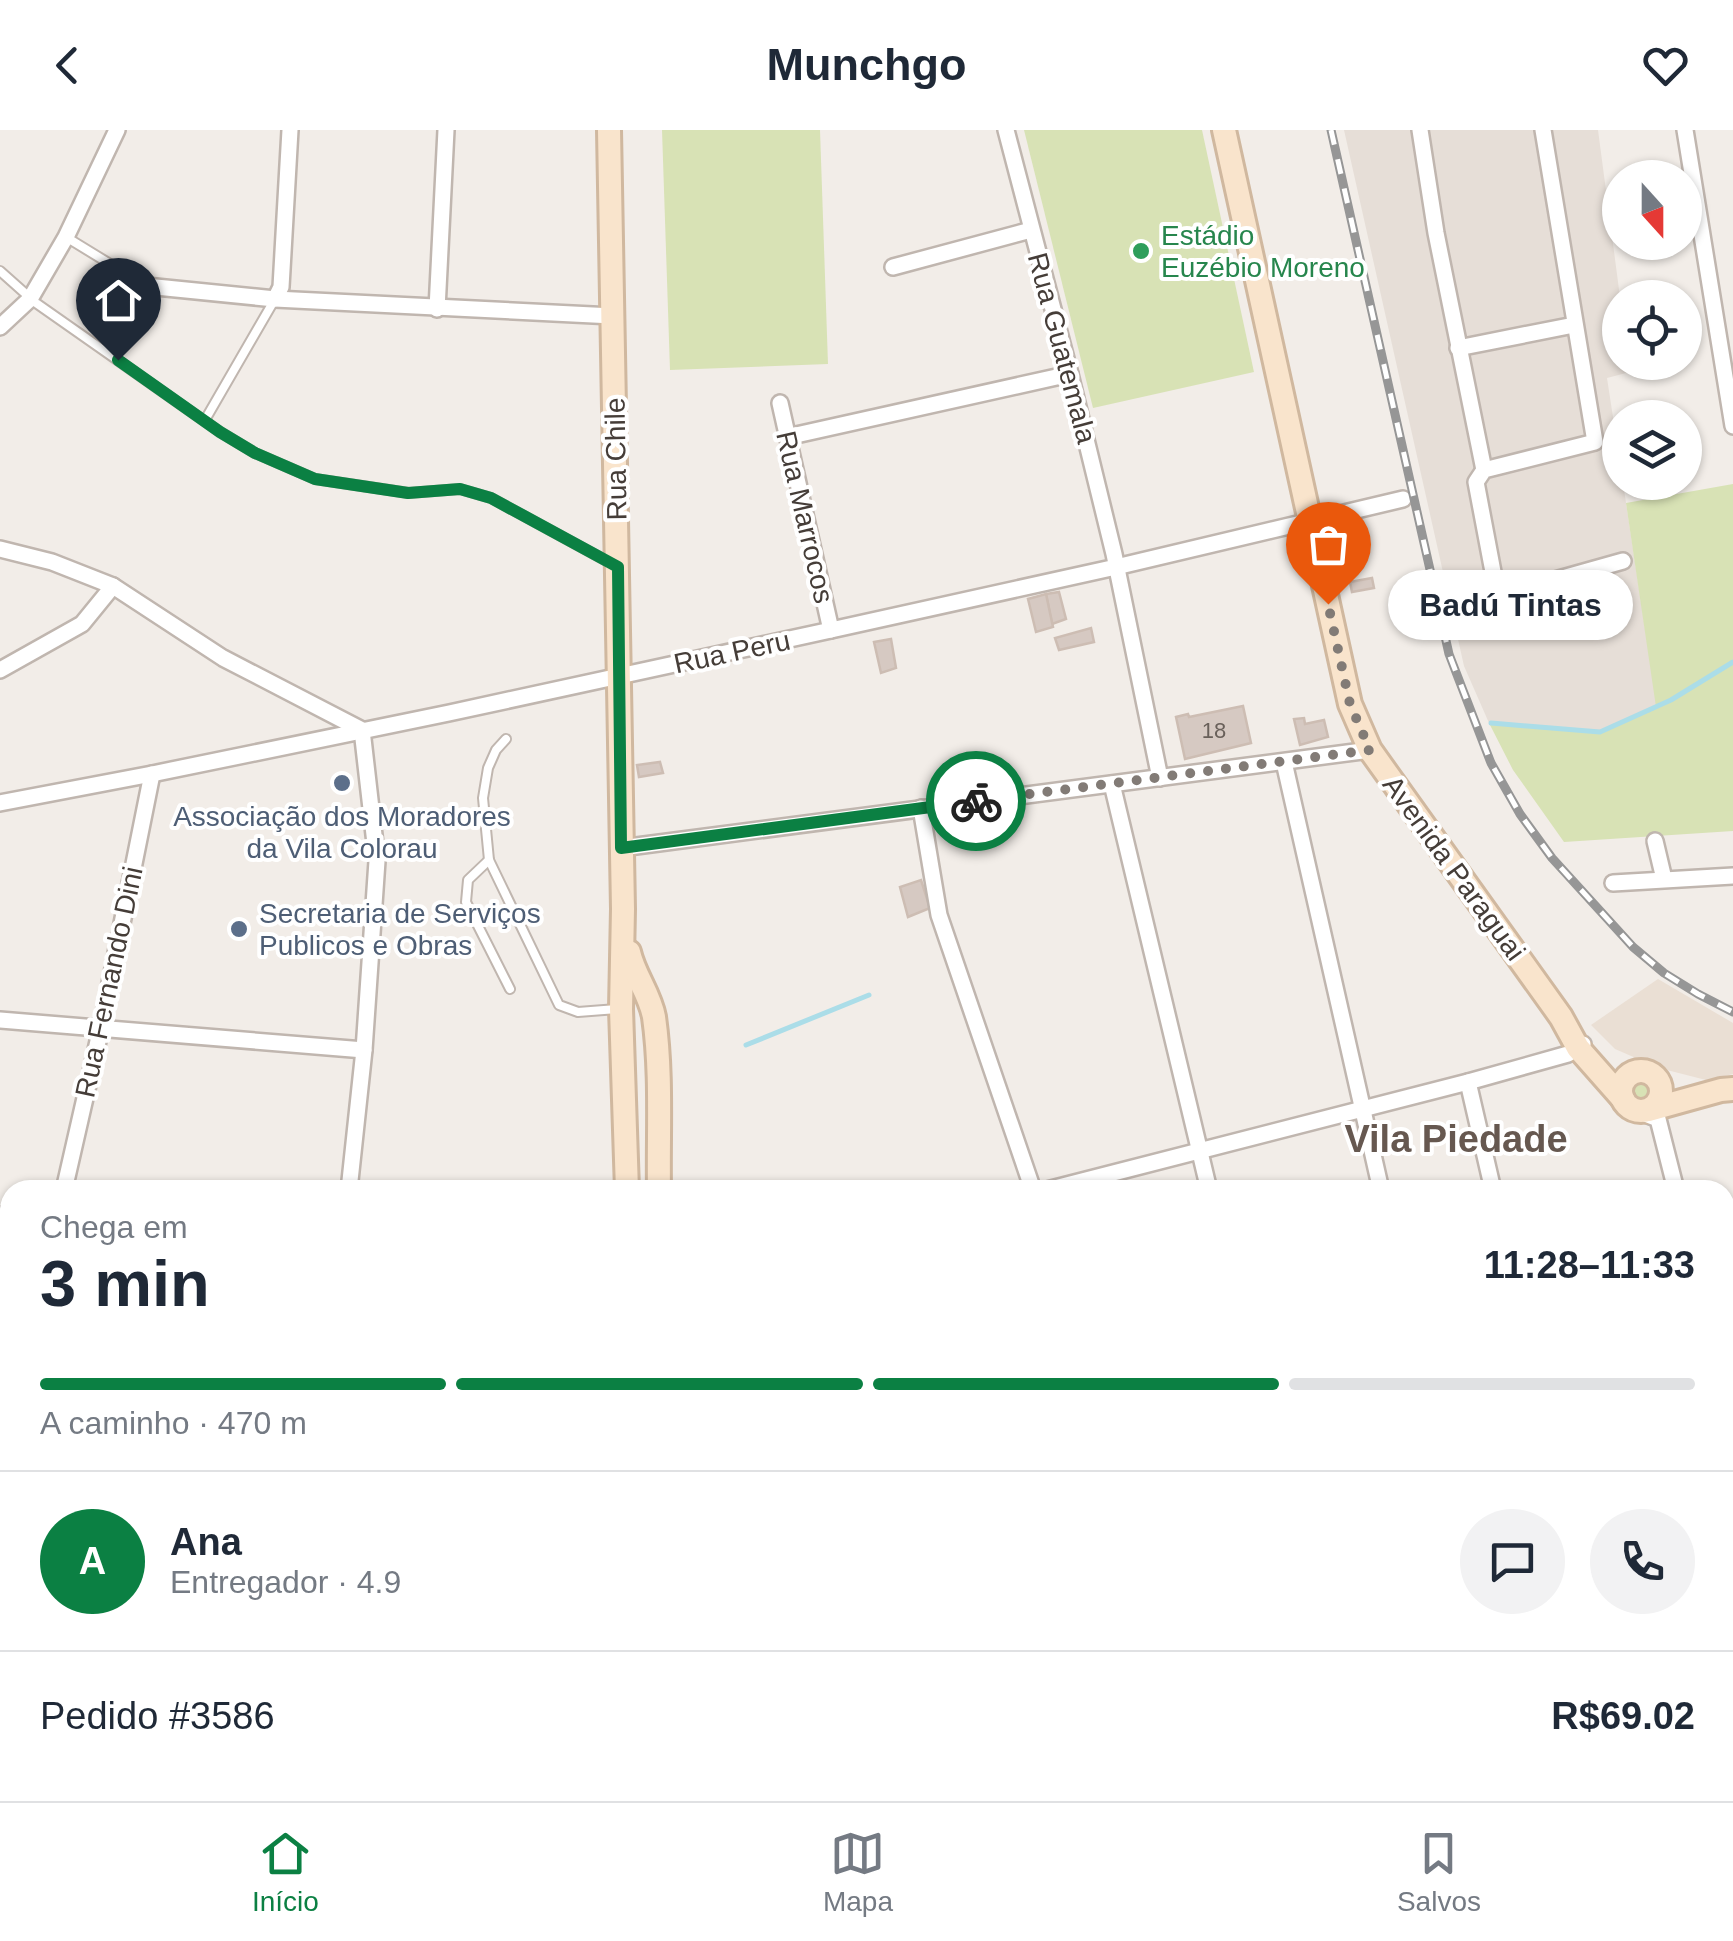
<!DOCTYPE html>
<html lang="pt">
<meta charset="utf-8">
<style>
:root{--surface:#fff;--page:#f2f2f3;--text:#1f2937;--muted:#747a83;--line:#e0e1e3;--accent:#0b8043}
body{margin:0;font-family:Arial,sans-serif;background:var(--page);color:var(--text);height:100vh;display:flex;flex-direction:column;font-size:38px;white-space:nowrap}
*{box-sizing:border-box;margin:0}
p{font-size:32px;color:var(--muted)}
.icon{flex:none;width:55px;height:55px;fill:none;stroke:currentColor;stroke-width:2;stroke-linecap:round;stroke-linejoin:round}
.map{position:relative;flex:1;overflow:hidden}
.panel{position:absolute;left:0px;top:1050px;width:1735px;height:622px;display:flex;flex-direction:column;background:var(--surface);border-radius:30px 30px 0 0;box-shadow:0 2px 8px #0004}
.panel>*{flex:none}
.needle{width:65px;rotate:159deg}
.fabs{position:absolute;left:1602px;top:30px;display:grid;gap:20px}
.fabs a{display:grid;place-items:center;width:100px;height:100px;border-radius:50%;background:var(--surface);box-shadow:0 2px 8px #0004;font-size:50px}
.pin{position:absolute;display:grid;place-items:center;width:85px;height:85px;color:#fff;margin:-102px -42px;border-radius:50% 50% 50% 0;rotate:-45deg;box-shadow:0 0 10px #0007}
.pin .icon{rotate:45deg}
.courier{position:absolute;display:grid;place-items:center;width:100px;height:100px;margin:-50px;border:8px solid #0b8043;border-radius:50%;background:#fff;color:#222;box-shadow:0 2px 12px #0007}
.bubble{position:absolute;height:70px;border-radius:35px;background:var(--surface);box-shadow:0 2px 8px #0004;font-size:32px;font-weight:800;line-height:70px;text-align:center}
.headline em{font-style:normal;font-weight:800}
.headline div{display:flex;flex-direction:column-reverse}
.headline{display:flex;align-items:center;justify-content:space-between;height:170px;padding:0 40px}
h1{font-size:65px;font-weight:800;line-height:75px}
.bar{display:grid;grid-template-columns:repeat(4,1fr);gap:15px 10px;align-content:center;height:120px;padding:0 40px}
.bar i{height:12px;border-radius:8px;background:var(--line)}
.bar .selected{background:var(--accent)}
.bar p{grid-column:span 4}
.line{display:flex;align-items:center;gap:25px;padding:0 40px;border-top:2px solid var(--line)}
.line div{flex:1}
.round{display:grid;place-items:center;flex:none;width:105px;height:105px;border-radius:52px;background:var(--page)}
header{display:flex;justify-content:space-between;align-items:center;height:130px;padding:0 40px;background:var(--surface);font-size:45px;font-weight:800}
.menu{display:flex;justify-content:space-around;align-items:center;height:140px;border-top:2px solid var(--line);background:var(--surface);font-size:28px;color:var(--muted)}
.menu a{display:grid;justify-items:center;gap:5px}
.menu .selected{color:var(--accent)}
.map>svg:first-child{display:block}
.residential{fill:#e6ded7}
.education{fill:#eadfd4}
.green{fill:#d8e2b5}
.lines{fill:none;stroke-linecap:round;stroke-linejoin:round}
.stream{stroke:#abdde8;stroke-width:5}
.building{fill:#d6c9c2;stroke:#cdbdb3;stroke-width:2.5}
.lane-casing{stroke:#c0b6af;stroke-width:12}
.street-casing{stroke:#c0b6af;stroke-width:20}
.secondary-casing{stroke:#d0b89f;stroke-width:28}
.lane{stroke:#fff;stroke-width:8}
.street{stroke:#fff;stroke-width:15}
.secondary{stroke:#f9e4cc;stroke-width:22}
.rail-casing{stroke:#969696;stroke-width:9}
.rail{stroke:#fff;stroke-width:5;stroke-dasharray:15;stroke-linecap:butt}
.done{stroke:#827b76;stroke-width:10;stroke-dasharray:0 18}
.route{stroke:#0b8043;stroke-width:12}
.leisure-dot{fill:#2e9e5b;stroke:#fff;stroke-width:4}
.service-dot{fill:#5c6f8a;stroke:#fff;stroke-width:4}
.labels{text-anchor:middle;dominant-baseline:central;stroke-width:8;stroke-linejoin:round;paint-order:stroke}
.number-label{font-size:22px;fill:#69605a}
.leisure-label{font-size:28px;fill:#27864d;stroke:#fff;text-anchor:start}
.street-label{font-size:28px;fill:#453d38;stroke:#fff}
.service-label{font-size:28px;fill:#4e5e75;stroke:#fff}
.district-label{font-size:38px;font-weight:bold;fill:#665850;stroke:#fff}
</style>
<header><svg class="icon" aria-label="back" viewBox="0 0 24 24"><path d="M15 5l-7 7 7 7"/></svg>Munchgo<svg class="icon" aria-label="heart" viewBox="0 0 24 24"><path d="M12 20l-8-8c-3-5 5-10 8-4 3-6 11-1 8 4z"/></svg></header>
<div class="map">
<svg width="1733" height="1671" viewBox="0 0 1733 1671">
<rect width="100%" height="100%" fill="#f2ede8"/>
<path class="residential" d="M1344,0H1598L1620,167V232L1629,233L1630,242L1607,248L1620,333V352L1623,353L1657,577L1600,602L1489,593L1464,536Z"/>
<path class="education" d="M1658,849L1733,893V944L1706,950L1659,938L1615,919L1591,895Z"/>
<g class="green">
<path d="M662,0H820L828,234L670,240Z"/>
<path d="M1024,0H1202L1254,242L1093,278Z"/>
<path d="M1733,354V701L1564,712L1513,640L1489,593L1600,602L1656,577L1626,373Z"/>
<circle cx="1641" cy="961" r="13"/>
</g>
<g class="lines">
<g class="stream">
<path d="M1491,593L1600,602L1671,570L1733,532"/>
<path d="M746,915L869,865"/>
</g>
</g>
<g class="building">
<path d="M1372,448L1374,458L1352,462L1350,452Z"/>
<path d="M1059,462L1066,489L1052,494L1046,464Z"/>
<path d="M1046,464L1053,497L1036,502L1028,469Z"/>
<path d="M1091,498L1094,512L1059,520L1055,508Z"/>
<path d="M891,509L896,538L881,543L874,512Z"/>
<path d="M1243,576L1251,613L1185,629L1176,587L1188,584L1189,587Z"/>
<path d="M1304,588L1305,594L1324,590L1328,607L1300,615L1294,589Z"/>
<path d="M660,632L663,643L639,647L637,635Z"/>
<path d="M921,750L930,778L908,787L900,757Z"/>
<path d="M1733,1432V1460L1725,1462V1434Z"/>
<path d="M1733,1463V1486L1725,1487V1465Z"/>
<path d="M1733,1489V1511L1725,1513V1491Z"/>
<path d="M0,1502L10,1503V1612L0,1610Z"/>
<path d="M1733,1556V1580L1725,1582V1558Z"/>
<path d="M110,1662H142L141,1669L110,1667Z"/>
<path d="M143,1662H164L163,1671L142,1669Z"/>
<path d="M305,1662H327L326,1671H304Z"/>
<path d="M329,1662L355,1663L354,1671H328Z"/>
<path d="M806,1662H848L847,1671H805Z"/>
<path d="M880,1662H902L904,1670L931,1667V1671H881Z"/>
<path d="M1600,1662H1613L1616,1671H1587L1601,1666Z"/>
</g>
<g class="lines">
<defs>
<g id="lane">
<path d="M66,107L146,156"/>
<path d="M0,141L36,173L220,302L255,323L315,349L409,363L460,359L491,368L614,435"/>
<path d="M205,290L275,169"/>
<path d="M506,609L496,620L488,638L483,668L489,730L559,875L578,882L617,879"/>
<path d="M489,730L468,750L466,772L510,859"/>
<path d="M0,1464L10,1466"/>
<path d="M67,1671L68,1662"/>
</g>
<g id="street">
<path d="M1006,0L1070,244L1114,424L1160,648"/>
<path d="M1420,0L1436,103L1484,340"/>
<path d="M1543,0L1595,312L1484,340L1476,352L1494,447L1502,458L1523,459L1623,431"/>
<path d="M1685,0L1733,296"/>
<path d="M893,137L1031,100"/>
<path d="M146,156L275,169L613,186"/>
<path d="M275,169L281,157L290,0"/>
<path d="M437,179L446,0"/>
<path d="M0,197L30,169L66,107L117,0"/>
<path d="M1458,218L1574,195"/>
<path d="M780,273L831,500"/>
<path d="M787,307L1070,244"/>
<path d="M0,419L52,432L113,456L223,528L362,600L377,731L364,920L349,1060"/>
<path d="M0,540L82,494L113,456"/>
<path d="M1284,632L1381,1060"/>
<path d="M1112,654L1209,1060"/>
<path d="M0,673L152,644L449,583L831,500L1116,437L1403,369"/>
<path d="M921,678L939,785L1033,1060"/>
<path d="M1655,711L1664,749"/>
<path d="M621,718L1370,620"/>
<path d="M1613,753L1733,746"/>
<path d="M0,890L364,920"/>
<path d="M1468,952L1493,1060"/>
<path d="M1635,980L1658,989L1676,1060"/>
<path d="M64,1060L101,898L152,644"/>
<path d="M1047,1060L1468,952L1568,924L1583,914"/>
<path d="M0,1085L10,1087"/>
<path d="M0,1190L10,1192"/>
<path d="M1725,1267L1733,1300"/>
<path d="M0,1334L10,1335"/>
<path d="M1725,1614L1733,1612"/>
<path d="M1234,1662L1236,1671"/>
<path d="M1443,1662L1445,1671"/>
<path d="M1631,1662L1632,1671"/>
<path d="M284,1671L285,1662"/>
<path d="M1470,1671L1508,1662"/>
</g>
<g id="secondary">
<path d="M609,0L623,779L621,879L627,1060"/>
<path d="M1224,0L1350,574L1370,620L1561,887L1578,918L1623,969"/>
<path d="M629,822C634,845 650,864 654,887C662,944 658,1003 659,1060"/>
<circle cx="1641" cy="961" r="20"/>
<path d="M1649,980L1721,960L1733,959"/>
<path d="M639,1662V1671"/>
<path d="M668,1662V1671"/>
</g>
</defs>
<use href="#lane" class="lane-casing"/>
<use href="#street" class="street-casing"/>
<use href="#secondary" class="secondary-casing"/>
<use href="#lane" class="lane"/>
<use href="#street" class="street"/>
<use href="#secondary" class="secondary"/>
<defs>
<path id="rail" d="M1331,0L1449,524L1491,633L1520,684L1552,728L1633,817L1664,843L1698,864L1733,882"/>
</defs>
<use href="#rail" class="rail-casing"/>
<use href="#rail" class="rail"/>
</g>
<g class="lines">
<path class="done" d="M976,671L1370,620L1350,574L1328,474"/>
<path class="route" d="M118,230L220,302L255,323L315,349L408,363L460,359L491,368L618,437L621,718L976,671"/>
</g>
<circle class="leisure-dot" cx="1141" cy="121" r="10"/>
<g class="service-dot">
<circle cx="342" cy="653" r="10"/>
<circle cx="239" cy="799" r="10"/>
</g>
<g class="labels">
<g class="number-label">
<text x="1214" y="600">18</text>
</g>
<g class="leisure-label">
<text x="1161" y="105">Estádio<tspan x="1161" dy="32">Euzébio Moreno</tspan></text>
</g>
<g class="street-label">
<text transform="translate(1062 218) rotate(75)">Rua Guatemala</text>
<text transform="translate(616 329) rotate(-91)">Rua Chile</text>
<text transform="translate(805 387) rotate(77)">Rua Marrocos</text>
<text transform="translate(732 522) rotate(-12)">Rua Peru</text>
<text transform="translate(1454 738) rotate(54)">Avenida Paraguai</text>
<text transform="translate(109 852) rotate(-78)">Rua Fernando Dini</text>
</g>
<g class="service-label">
<text x="342" y="686">Associação dos Moradores<tspan x="342" dy="32">da Vila Colorau</tspan></text>
<text x="259" y="783" text-anchor="start">Secretaria de Serviços<tspan x="259" dy="32">Publicos e Obras</tspan></text>
</g>
<g class="district-label">
<text x="1456" y="1009">Vila Piedade</text>
</g>
</g>
</svg>
<div class="fabs">
<a><svg class="needle" viewBox="-14 -14 28 28"><path d="M0-13l5 13h-10z" fill="#e53935"/><path d="M0 13l5-13h-10z" fill="#747a83"/></svg></a>
<a><svg class="icon" aria-label="locate" viewBox="0 0 24 24"><circle cx="12" cy="12" r="6"/><path d="M12 2v4M12 18v4M2 12h4M18 12h4"/></svg></a>
<a><svg class="icon" aria-label="layers" viewBox="0 0 24 24"><path d="M12 4l9 5-9 5-9-5zM3 14l9 5 9-5"/></svg></a>
</div>
<div class="pin" style="left:1328px;top:474px;background:#ea580c"><svg class="icon" aria-label="bag" viewBox="0 0 24 24"><path d="M5 8h14l-1 12H6zM9 8a3 3 0 0 1 6 0"/></svg></div>
<div class="pin" style="left:118px;top:230px;background:#1f2937"><svg class="icon" aria-label="home" viewBox="0 0 24 24"><path d="M3 11l9-7 9 7M6 9v11h12V9"/></svg></div>
<div class="courier" style="left:976px;top:671px"><svg class="icon" aria-label="bike" viewBox="0 0 24 24"><circle cx="6" cy="16" r="4"/><circle cx="18" cy="16" r="4"/><path d="M6 16l4-8h5l3 8M10 8l3 8H6M13 5h3"/></svg></div>
<div class="bubble" style="left:1388px;top:440px;width:245px">Badú Tintas</div>
<section class="panel">
<div class="headline"><div><h1>3 min</h1><p>Chega em</p></div><em>11:28–11:33</em></div>
<div class="bar"><i class="selected"></i><i class="selected"></i><i class="selected"></i><i></i><p>A caminho · 470 m</p></div>
<div class="line" style="height:180px"><b class="round" style="background:var(--accent);color:#fff">A</b><div><b>Ana</b><p>Entregador · 4.9</p></div><a class="round"><svg class="icon" aria-label="chat" viewBox="0 0 24 24"><path d="M4 5h16v11H9l-5 4z"/></svg></a><a class="round"><svg class="icon" aria-label="phone" viewBox="0 0 24 24"><path d="M5 4h4l2 5-3 2q2 4 5 5l2-3 5 2v4C11 20 4 13 5 4z"/></svg></a></div>
<div class="line" style="height:130px"><div>Pedido #3586</div><b>R$69.02</b></div>
</section>
</div>
<nav class="menu">
<a class="selected"><svg class="icon" aria-label="home" viewBox="0 0 24 24"><path d="M3 11l9-7 9 7M6 9v11h12V9"/></svg>Início</a>
<a><svg class="icon" aria-label="map" viewBox="0 0 24 24"><path d="M3 6l6-2 6 2 6-2v14l-6 2-6-2-6 2zM9 4v14M15 6v14"/></svg>Mapa</a>
<a><svg class="icon" aria-label="saved" viewBox="0 0 24 24"><path d="M7 4h10v16l-5-4-5 4z"/></svg>Salvos</a>
</nav>
